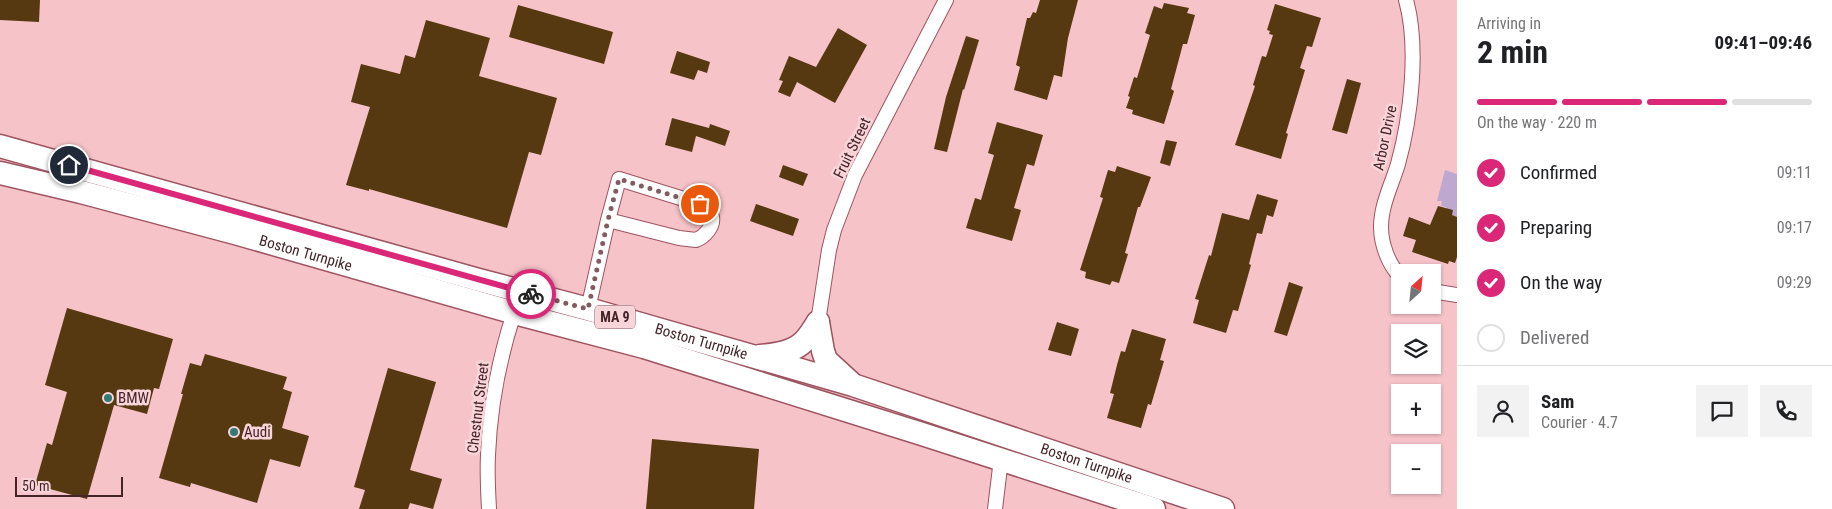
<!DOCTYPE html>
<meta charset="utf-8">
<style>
:root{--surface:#fff;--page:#f2f2f2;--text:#202124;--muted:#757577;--line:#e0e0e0;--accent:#db2777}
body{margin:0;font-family:"Roboto Condensed",sans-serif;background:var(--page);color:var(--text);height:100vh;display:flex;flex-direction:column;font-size:19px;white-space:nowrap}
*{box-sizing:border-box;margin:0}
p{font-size:16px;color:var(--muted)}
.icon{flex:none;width:28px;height:28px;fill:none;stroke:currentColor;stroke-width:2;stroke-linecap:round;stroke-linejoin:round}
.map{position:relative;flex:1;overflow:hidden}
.drawer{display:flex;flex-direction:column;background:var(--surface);width:375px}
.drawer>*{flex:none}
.needle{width:32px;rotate:27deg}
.controls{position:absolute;left:1391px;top:264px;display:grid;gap:10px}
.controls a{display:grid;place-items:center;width:50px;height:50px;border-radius:0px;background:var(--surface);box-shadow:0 1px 4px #0004;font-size:25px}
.scale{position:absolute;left:15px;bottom:12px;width:108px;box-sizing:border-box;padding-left:5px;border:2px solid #442429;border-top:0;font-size:14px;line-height:18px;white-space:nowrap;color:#442429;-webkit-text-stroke:4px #f8d5d9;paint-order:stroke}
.pin{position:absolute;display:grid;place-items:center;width:42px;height:42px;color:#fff;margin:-21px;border:2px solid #fff;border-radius:50%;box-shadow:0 1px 5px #0007}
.courier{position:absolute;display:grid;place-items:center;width:50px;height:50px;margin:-25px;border:4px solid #db2777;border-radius:50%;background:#fff;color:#222;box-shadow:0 1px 6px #0007}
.headline em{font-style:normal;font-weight:700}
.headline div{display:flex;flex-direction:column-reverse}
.headline{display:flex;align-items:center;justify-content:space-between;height:85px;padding:0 20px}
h1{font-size:32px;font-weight:700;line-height:38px}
.bar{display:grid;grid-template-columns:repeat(4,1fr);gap:8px 5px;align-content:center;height:60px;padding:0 20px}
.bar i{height:6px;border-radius:4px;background:var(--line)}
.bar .current{background:var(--accent)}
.bar p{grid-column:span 4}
.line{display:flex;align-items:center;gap:12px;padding:0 20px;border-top:1px solid var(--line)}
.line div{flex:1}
.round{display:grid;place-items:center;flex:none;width:52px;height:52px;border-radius:0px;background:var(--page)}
ol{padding:0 20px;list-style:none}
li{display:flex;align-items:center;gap:15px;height:55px}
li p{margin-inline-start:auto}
li .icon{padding:5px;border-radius:50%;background:var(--accent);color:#fff;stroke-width:4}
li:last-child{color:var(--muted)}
li i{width:28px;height:28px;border:2px solid var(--line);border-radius:50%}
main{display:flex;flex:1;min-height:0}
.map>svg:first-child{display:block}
.green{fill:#bea8cf}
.building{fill:#573911}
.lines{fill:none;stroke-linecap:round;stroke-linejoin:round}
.minor-casing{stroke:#9e5460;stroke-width:16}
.trunk-casing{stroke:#9e5460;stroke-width:25}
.minor{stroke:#fff;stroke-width:14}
.trunk{stroke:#fff;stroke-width:22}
.done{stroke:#825c61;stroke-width:5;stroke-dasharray:0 9}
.route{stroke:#db2777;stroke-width:6}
.poi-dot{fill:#307975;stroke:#f8d5d9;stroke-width:2}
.labels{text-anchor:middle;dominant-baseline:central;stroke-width:5;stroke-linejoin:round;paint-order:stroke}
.shield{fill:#f8d5d9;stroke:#7a595e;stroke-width:1}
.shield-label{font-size:14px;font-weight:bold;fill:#442429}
.street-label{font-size:15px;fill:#442429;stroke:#f8d5d9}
.poi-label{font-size:15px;fill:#442429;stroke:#f8d5d9;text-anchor:start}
</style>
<main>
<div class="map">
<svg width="1457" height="509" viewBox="0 0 1457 509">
<rect width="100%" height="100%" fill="#f6c3c9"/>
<path class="green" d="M1445,170L1457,174V217L1452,215L1446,207L1441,206L1442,201H1437Z"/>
<g class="building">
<path d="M0,0H40L39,22L0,20Z"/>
<path d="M1040,0H1078L1068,38L1062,77L1054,75L1047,100L1014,90L1020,67L1016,65L1027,18H1030L1033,12L1036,13Z"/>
<path d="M1164,3L1189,8L1187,13L1195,15L1187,44H1183L1171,89L1174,91L1164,124L1132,114L1133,110L1126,108L1130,97L1128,96L1134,77L1137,78L1150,35L1145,33L1154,6L1162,9Z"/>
<path d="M1275,4L1321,18L1312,47L1307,46L1300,68L1305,70L1286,133L1288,134L1281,159L1235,145L1255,86L1253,85L1262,56L1266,57L1273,35L1269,34L1270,31L1267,30Z"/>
<path d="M518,5L613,32L604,64L509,37Z"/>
<path d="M426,20L490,38L479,76L557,98L541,155L529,152L507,228L369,189V191L346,185L370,107L351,102L361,64L400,74L405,55L415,58Z"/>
<path d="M838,28L867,45L835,103L797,82L790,97L778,92L783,81L779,80L789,56L816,67Z"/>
<path d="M966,36L979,40L964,90L963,89L947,152L934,149L946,97Z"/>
<path d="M677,51L710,62L707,73L698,70L694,80L670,73Z"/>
<path d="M1347,79L1361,83L1347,134L1332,130Z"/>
<path d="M672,118L709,128L710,124L730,131L725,146L696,136L692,152L665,145Z"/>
<path d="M997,122L1043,135L1034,166L1027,164L1014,208L1021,210L1012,241L966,228L975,198L981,200L994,155L988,153Z"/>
<path d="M1166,140L1177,142L1170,166L1160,163Z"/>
<path d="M783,165L808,174L803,186L779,177Z"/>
<path d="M1117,166L1151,177L1140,207H1138L1125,253L1128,254L1119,283L1112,281L1110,285L1085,278L1086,272L1080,270L1103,198L1100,197L1108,170L1115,172Z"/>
<path d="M1257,194L1278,200L1273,217L1267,215L1262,234L1257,233L1249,264L1251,265L1238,311L1233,310L1226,333L1193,323L1199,300L1195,299L1209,255L1211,256L1222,213L1249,220Z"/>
<path d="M756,204L799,219L793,236L750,221Z"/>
<path d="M1438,206L1453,210L1452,215L1457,217V257L1455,263L1449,261L1448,264L1412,252L1416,240L1403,236L1409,217L1430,225Z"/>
<path d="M1289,282L1303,287L1287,336L1274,332Z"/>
<path d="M67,308L173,339L159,389L154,388L147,414L114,405L87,499L35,485L47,443L52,445L67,392L45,385Z"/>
<path d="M1057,322L1079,329L1071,356L1048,350Z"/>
<path d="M1132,329L1166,339L1160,360L1164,361L1151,405L1148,404L1141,428L1107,418L1114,394L1110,393L1117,365L1121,351L1125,352Z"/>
<path d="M205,354L287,377L283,389L292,392L282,428L309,436L300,467L270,459L257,503L191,483L190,487L159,478L183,394H181L190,363L201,366Z"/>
<path d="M388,368L436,382L410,470L442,479L433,509L410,503L408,509H359L365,490L354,487Z"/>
<path d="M652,439L759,449L754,509H646Z"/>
</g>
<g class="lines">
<defs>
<g id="minor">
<path d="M1400,276C1388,264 1381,243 1381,227C1381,205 1392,184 1398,164C1411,117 1419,47 1406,0"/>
<path d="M1432,291L1457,295"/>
<path d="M588,309L608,220L619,179L700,204C704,208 711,212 712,217C714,227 704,237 696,240L679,238L608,220"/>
<path d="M818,322L829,250L834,230L855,175L946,0"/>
<path d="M489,509C488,491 487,473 488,455C490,407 499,359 514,313"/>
<path d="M995,509L1001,459"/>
</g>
<g id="trunk">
<path id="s1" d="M0,146L479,280L588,309L853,385L1223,509"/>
<path id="s2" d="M0,173L81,192L235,233L522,315L644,347L922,434L1154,509"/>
<path d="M818,322L823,351L826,360L850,382"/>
<path d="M760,356C773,355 790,353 801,344C808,339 813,329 818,322"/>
</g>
</defs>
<use href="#minor" class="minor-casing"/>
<use href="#trunk" class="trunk-casing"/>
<use href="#minor" class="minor"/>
<use href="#trunk" class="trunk"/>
</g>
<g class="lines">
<path class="done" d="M531,294L588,309L608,220L619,179L700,204"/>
<path class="route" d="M69,165L531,294"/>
</g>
<g class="poi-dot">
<circle cx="108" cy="398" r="5"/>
<circle cx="234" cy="432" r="5"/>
</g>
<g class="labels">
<rect class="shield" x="595" y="305.5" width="40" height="23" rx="4"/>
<g class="shield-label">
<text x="615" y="317">MA 9</text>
</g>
<g class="street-label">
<text transform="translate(1385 138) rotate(-78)">Arbor Drive</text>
<text transform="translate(852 148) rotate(-64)">Fruit Street</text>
<text stroke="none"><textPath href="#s2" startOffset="316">Boston Turnpike</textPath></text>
<text stroke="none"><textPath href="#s1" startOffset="728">Boston Turnpike</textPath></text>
<text transform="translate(478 408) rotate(-83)">Chestnut Street</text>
<text stroke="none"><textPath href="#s1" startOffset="1132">Boston Turnpike</textPath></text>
</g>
<g class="poi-label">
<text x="118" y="398">BMW</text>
<text x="244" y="432">Audi</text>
</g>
</g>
</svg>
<div class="controls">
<a><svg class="needle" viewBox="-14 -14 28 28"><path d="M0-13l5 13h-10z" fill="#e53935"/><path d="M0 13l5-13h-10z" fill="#757577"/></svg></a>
<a><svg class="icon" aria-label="layers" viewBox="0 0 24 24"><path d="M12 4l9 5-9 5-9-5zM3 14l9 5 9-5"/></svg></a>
<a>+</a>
<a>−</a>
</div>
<div class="scale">50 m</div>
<div class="pin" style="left:700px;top:204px;background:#ea580c"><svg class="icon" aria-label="bag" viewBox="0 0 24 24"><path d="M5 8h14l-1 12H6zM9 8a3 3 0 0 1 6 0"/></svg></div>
<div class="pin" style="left:69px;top:165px;background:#1f2937"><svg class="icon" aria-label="home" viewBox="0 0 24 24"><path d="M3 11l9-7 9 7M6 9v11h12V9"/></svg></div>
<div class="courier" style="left:531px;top:294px"><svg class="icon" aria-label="bike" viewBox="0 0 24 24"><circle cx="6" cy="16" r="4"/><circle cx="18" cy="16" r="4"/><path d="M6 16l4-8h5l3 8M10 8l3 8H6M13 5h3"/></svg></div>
</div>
<section class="drawer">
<div class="headline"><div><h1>2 min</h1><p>Arriving in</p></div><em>09:41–09:46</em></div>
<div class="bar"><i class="current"></i><i class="current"></i><i class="current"></i><i></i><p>On the way · 220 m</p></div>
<ol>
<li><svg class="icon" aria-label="check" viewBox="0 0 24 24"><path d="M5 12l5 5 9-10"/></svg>Confirmed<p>09:11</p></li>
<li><svg class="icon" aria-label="check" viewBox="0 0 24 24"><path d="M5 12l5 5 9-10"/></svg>Preparing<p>09:17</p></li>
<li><svg class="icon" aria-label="check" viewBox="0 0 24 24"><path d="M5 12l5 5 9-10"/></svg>On the way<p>09:29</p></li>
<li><i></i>Delivered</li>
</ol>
<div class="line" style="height:90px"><a class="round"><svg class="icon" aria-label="person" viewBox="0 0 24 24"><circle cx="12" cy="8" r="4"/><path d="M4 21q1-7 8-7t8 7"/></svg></a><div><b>Sam</b><p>Courier · 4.7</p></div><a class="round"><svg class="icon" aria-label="chat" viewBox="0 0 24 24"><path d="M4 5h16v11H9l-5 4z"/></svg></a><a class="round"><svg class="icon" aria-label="phone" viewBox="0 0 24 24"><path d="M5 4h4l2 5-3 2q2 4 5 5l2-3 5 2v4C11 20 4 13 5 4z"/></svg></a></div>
</section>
</main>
